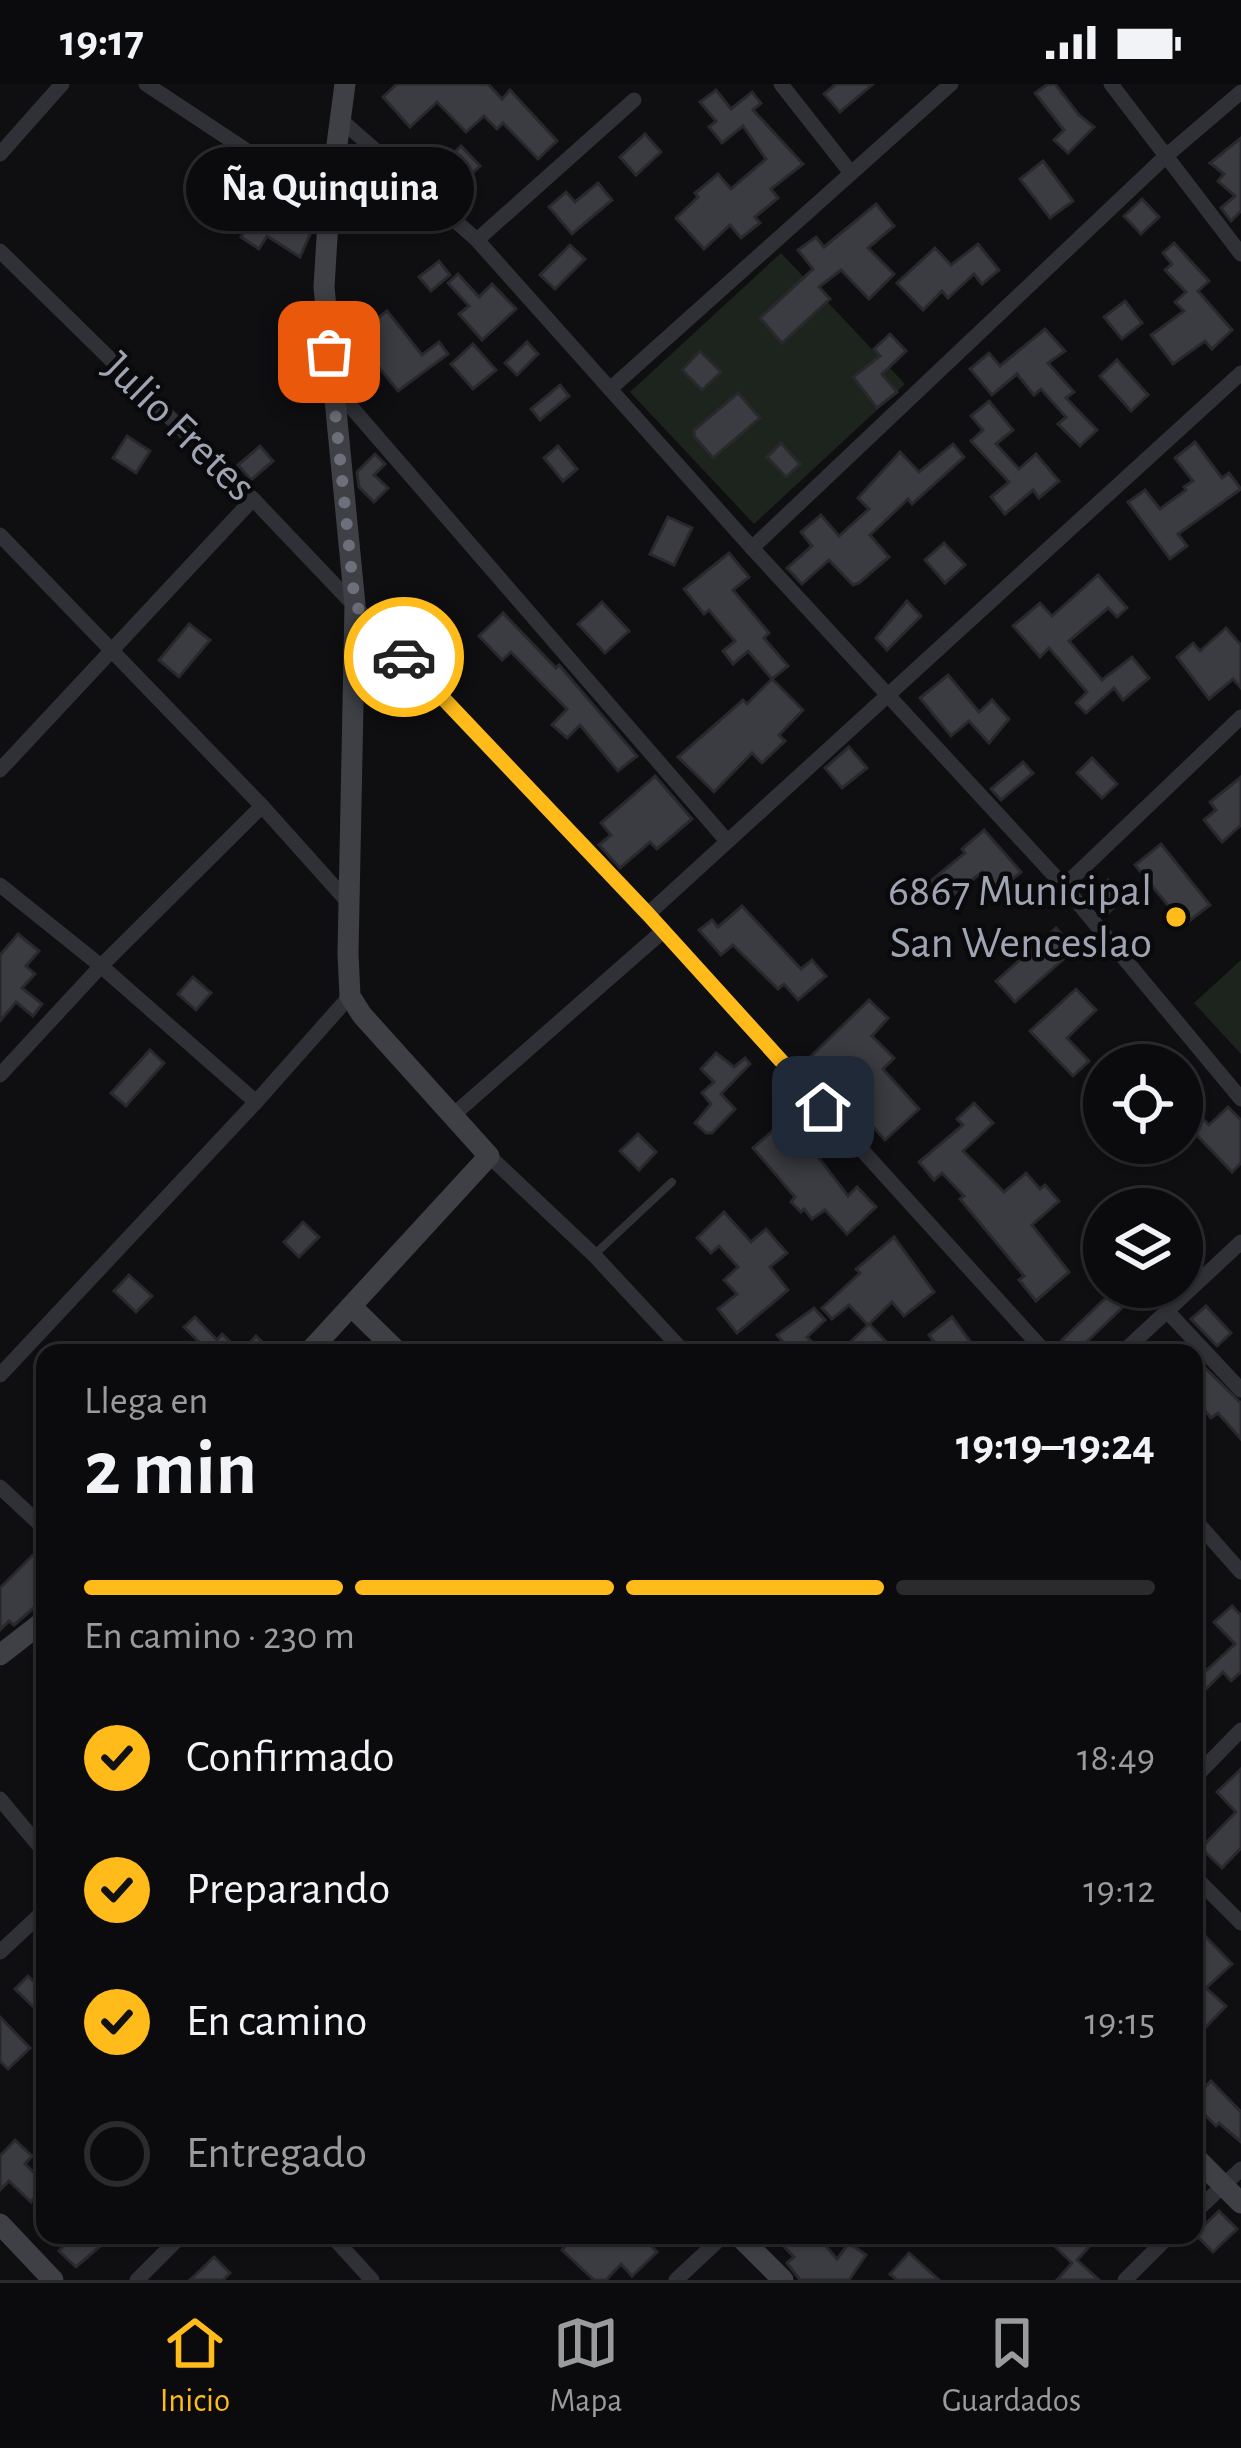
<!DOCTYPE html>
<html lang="es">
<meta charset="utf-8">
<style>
:root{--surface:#0b0b0d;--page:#141416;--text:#f1f3f6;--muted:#9a9b9d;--line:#2b2b2e;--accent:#ffbb19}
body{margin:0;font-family:"Alegreya Sans",sans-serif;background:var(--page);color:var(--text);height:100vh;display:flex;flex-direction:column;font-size:45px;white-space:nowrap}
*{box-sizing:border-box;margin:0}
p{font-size:39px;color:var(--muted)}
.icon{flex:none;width:66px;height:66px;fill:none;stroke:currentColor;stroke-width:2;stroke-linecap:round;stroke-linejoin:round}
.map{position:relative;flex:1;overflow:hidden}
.panel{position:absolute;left:36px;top:1260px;width:1167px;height:900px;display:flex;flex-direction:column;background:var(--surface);border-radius:24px;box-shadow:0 3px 9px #0004,0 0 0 3px var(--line)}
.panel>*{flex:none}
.tools{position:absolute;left:1083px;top:960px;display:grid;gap:24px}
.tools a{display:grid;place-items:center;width:120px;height:120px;border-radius:50%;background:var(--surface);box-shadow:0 3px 9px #0004,0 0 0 3px var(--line);font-size:60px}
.pin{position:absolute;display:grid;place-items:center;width:102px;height:102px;color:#fff;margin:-51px;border-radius:24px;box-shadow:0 6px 18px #0006}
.courier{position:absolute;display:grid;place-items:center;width:120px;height:120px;margin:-60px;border:9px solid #ffbb19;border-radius:50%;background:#fff;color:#222;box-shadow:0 3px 15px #0007}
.bubble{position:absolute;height:84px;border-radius:42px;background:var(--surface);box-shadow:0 3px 9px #0004,0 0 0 3px var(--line);font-size:39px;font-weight:600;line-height:84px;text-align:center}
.headline em{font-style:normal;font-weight:600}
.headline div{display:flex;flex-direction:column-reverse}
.headline{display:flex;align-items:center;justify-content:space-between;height:204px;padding:0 48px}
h1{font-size:78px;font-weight:600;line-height:90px}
.bar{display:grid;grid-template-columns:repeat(4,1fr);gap:18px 12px;align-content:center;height:144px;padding:0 48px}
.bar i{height:15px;border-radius:9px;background:var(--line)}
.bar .active{background:var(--accent)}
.bar p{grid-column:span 4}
ol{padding:0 48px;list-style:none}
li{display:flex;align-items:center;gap:36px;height:132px}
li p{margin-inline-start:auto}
li .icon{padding:12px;border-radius:50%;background:var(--accent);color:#111;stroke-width:4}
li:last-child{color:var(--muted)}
li i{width:66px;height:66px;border:6px solid var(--line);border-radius:50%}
.status{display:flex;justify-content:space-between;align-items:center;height:84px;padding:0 60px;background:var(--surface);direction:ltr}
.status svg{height:33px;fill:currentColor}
.dock{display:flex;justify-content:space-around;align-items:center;height:168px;border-top:3px solid var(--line);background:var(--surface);font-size:33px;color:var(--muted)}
.dock a{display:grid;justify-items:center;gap:6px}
.dock .active{color:var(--accent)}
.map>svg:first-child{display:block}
.green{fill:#1c241d}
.building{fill:#3b3c41;stroke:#29292d;stroke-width:3}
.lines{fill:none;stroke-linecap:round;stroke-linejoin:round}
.lane{stroke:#303136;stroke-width:8}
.street{stroke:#303136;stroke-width:15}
.secondary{stroke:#3e4046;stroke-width:21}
.done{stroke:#6d707a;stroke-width:12;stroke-dasharray:0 21.6}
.route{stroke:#ffbb19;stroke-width:15}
.poi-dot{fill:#ffbb19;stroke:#0a0a0c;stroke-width:4.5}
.labels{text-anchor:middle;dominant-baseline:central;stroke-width:9;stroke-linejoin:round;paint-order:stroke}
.street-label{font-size:45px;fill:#9fa4b3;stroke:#0a0a0c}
.poi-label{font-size:45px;fill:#9fa4b3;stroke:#0a0a0c;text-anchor:end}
</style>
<div class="status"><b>19:17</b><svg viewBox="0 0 49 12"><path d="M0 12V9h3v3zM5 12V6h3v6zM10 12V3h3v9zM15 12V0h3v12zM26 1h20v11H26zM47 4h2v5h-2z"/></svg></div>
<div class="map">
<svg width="1241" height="2196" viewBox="0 0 1241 2196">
<rect width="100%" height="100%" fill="#0f0f11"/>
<g class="green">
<path d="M781,169L905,300L754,440L630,308Z"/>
<path d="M1241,876V970L1194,919Z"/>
</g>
<g class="building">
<path d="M397,0H488L502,15L510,6L557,57L538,75L503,39L497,45L484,32L466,48L437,18L410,43L383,13Z"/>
<path d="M836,0H873L840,28L824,10Z"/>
<path d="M1048,0H1055L1079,31L1094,43L1068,69L1054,56L1064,46L1035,9Z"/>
<path d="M716,6L731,25L752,8L761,19L753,26L803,80L771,105L778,114L755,133L760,139L741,154L730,141L704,165L676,134L698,113L695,109L718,90L731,105L766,75L743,42L722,59L709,43L716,37L700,18Z"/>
<path d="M645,50L661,68L636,91L620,73Z"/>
<path d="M1241,54V127L1231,137L1221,124L1235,112L1218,97L1224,90L1210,79Z"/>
<path d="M461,62L480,82L457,103L439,83Z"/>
<path d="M1043,77L1073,117L1050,134L1020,95Z"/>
<path d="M598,99L612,116L572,150L549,123L566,108L575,118Z"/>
<path d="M1142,115L1159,133L1141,150L1124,132Z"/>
<path d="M876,120L894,142L868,164L894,190L869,215L841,186L819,203L830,215L782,259L760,234L813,185L798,166L816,153L824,163Z"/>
<path d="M276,123L312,146L300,173L267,152L259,165L241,153L251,138L262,145Z"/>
<path d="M1174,159L1209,197L1198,207L1232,246L1212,265L1205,257L1173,280L1151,251L1184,227L1175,218L1186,208L1165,186L1172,180L1163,169Z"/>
<path d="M978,160L999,186L982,200L974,190L948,214L942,207L923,226L897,199L935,164L951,181Z"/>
<path d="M570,161L585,175L555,205L540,191Z"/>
<path d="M439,177L450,191L431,207L419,193Z"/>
<path d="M458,190L479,213L492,200L516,225L482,256L459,230L469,222L448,199Z"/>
<path d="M1125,217L1142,239L1122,255L1104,233Z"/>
<path d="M387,227L422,271L439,258L448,270L398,307L378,282L355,300L348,291L345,259Z"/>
<path d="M1045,245L1065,267L1048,279L1074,308L1066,314L1097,346L1080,362L1058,340L1066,333L1041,305L1034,311L1017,290L992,311L970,285L989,269L1000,282Z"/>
<path d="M890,250L906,267L882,290L897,308L877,324L853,293L880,272L874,265Z"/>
<path d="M527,258L538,270L517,291L505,279Z"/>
<path d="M473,260L496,286L473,305L451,280Z"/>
<path d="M700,267L721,288L702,306L682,286Z"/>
<path d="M1117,276L1148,311L1131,327L1100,292Z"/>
<path d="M560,301L569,312L540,336L531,325Z"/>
<path d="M738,309L760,334L713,374L694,352V346Z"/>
<path d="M989,317L1013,346L996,360L1019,385L1036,370L1059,397L1039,414L1033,406L1005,430L991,413L1009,398L971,357L983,346L971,332Z"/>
<path d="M127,352L150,367L136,389L113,374Z"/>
<path d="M1195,358L1222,394L1229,389L1241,405L1178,450L1187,462L1170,475L1128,418L1145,406L1160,425L1186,406L1184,403L1193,397L1175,374Z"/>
<path d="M781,359L800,380L786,393L767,373Z"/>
<path d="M953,360L964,373L912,420L908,415L870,451L889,473L859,499L853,501L829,476L802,500L787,484L812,462L801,448L821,431L839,452L869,425L858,414L900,368L919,388Z"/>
<path d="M260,362L273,377L251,396L238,381Z"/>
<path d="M558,362L577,385L563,397L544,374Z"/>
<path d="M375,370L385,380L374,391L388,404L374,418L359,403L357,388Z"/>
<path d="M668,433L692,444L674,481L650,470Z"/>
<path d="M944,459L965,481L945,499L925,476Z"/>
<path d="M729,469L749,493L733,506L769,549L764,554L788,582L772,595L748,567L733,580L723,567L735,557L709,526L704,530L684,505Z"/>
<path d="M1098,491L1127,524L1117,533L1108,524L1069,557L1102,596L1132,573L1149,594L1123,616L1114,604L1086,629L1076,619L1087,608L1049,564L1040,573L1013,542L1040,519L1052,532Z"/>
<path d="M907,517L921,532L887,566L876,554Z"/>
<path d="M602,518L629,547L605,569L578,540Z"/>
<path d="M503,529L556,584L559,581L637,672L618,687L580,641L567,654L552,641L567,625L511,568L502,576L479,552Z"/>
<path d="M189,540L210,556L179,593L159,576Z"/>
<path d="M1226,544L1241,561V604L1233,595L1209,615L1177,573L1193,559L1200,567Z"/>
<path d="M948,591L979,628L992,616L1009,635L989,659L969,637L951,652L920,614Z"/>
<path d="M772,595L803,626L779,651L785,657L762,679L752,669L714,708L678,673L743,616L747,620Z"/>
<path d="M849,663L867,684L842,704L825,684Z"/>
<path d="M1092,674L1117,700L1102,714L1077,689Z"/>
<path d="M1023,678L1033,689L1001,716L991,705Z"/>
<path d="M655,692L692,735L657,765L650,758L620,784L599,761L611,751L601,739Z"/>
<path d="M1241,693V741L1222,758L1204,736L1216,726L1210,718Z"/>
<path d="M984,746L1021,788L998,807L982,788L943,819L927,800L965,769L962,765Z"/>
<path d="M1161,760L1210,821L1184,841L1135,781Z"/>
<path d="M1108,796L1125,813L1106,831L1090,814Z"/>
<path d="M742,822L801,885L812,876L826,892L798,916L784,900L778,905L733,861L721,871L699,846L712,836L718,843Z"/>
<path d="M1056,844L1075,865L1015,918L996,897Z"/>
<path d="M18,850L39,867L26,882L35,890L22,904L42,920L33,932L16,918L0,937V871Z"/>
<path d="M193,893L211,909L196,926L178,910Z"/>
<path d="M1076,905L1096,926L1067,954L1089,977L1073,992L1030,947Z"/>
<path d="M869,916L888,934L872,952L894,974L883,985L919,1025L885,1056L866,1035L871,1031L829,988L819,997L803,980Z"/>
<path d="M150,966L164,979L126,1022L111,1009Z"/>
<path d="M716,969L734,983L745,974L750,980L721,1010L735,1025L712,1049H706L695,1039L711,1020L702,1009L714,998L701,985Z"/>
<path d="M1182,1013L1209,1041L1228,1023L1241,1036V1079L1232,1088L1192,1046L1182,1054Z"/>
<path d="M974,1019L993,1039L963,1067L1004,1108L1026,1089L1040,1105L1045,1101L1059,1117L1032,1141L1069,1188L1036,1217L1019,1196L1024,1192L960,1115L964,1112L942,1089L934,1096L919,1078L963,1041L957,1035Z"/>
<path d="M777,1043L799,1068L809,1061L848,1112L857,1103L876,1123L847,1150L825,1126L812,1135L804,1125L801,1128L791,1118L795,1113L753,1064Z"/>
<path d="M638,1050L656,1068L639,1086L620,1067Z"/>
<path d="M724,1128L751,1158L766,1145L787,1169L770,1183L788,1206L737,1249L718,1225L737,1210L724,1196L738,1183L719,1162L711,1169L697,1154Z"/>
<path d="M303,1138L319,1153L299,1173L284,1158Z"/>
<path d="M894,1153L934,1208L904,1232L892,1218L868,1241L849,1221L832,1235L822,1224L860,1189L856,1185Z"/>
<path d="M129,1191L152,1212L136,1228L114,1207Z"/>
<path d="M1113,1207L1125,1221L1075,1269L1062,1256Z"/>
<path d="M1206,1222L1231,1249L1217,1262L1191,1235Z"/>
<path d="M814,1224L825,1236L807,1253L822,1269H775L785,1260L777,1251Z"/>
<path d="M195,1233L217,1256L222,1250L241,1268L256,1252L274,1269H204L207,1266L184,1243Z"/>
<path d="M952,1233L972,1260L960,1269H942L929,1251Z"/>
<path d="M869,1240L897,1269H839Z"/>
<path d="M1194,1273L1241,1319V1355L1218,1329L1211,1334L1194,1313Z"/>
<path d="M38,1466L45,1473V1514L14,1541L9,1537L0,1546V1504Z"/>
<path d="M1232,1522L1241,1531V1588L1231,1597L1223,1588L1202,1609L1194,1601V1573L1207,1586L1235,1560L1214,1538Z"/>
<path d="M1241,1685V1764L1222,1784L1201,1764L1236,1728L1217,1708Z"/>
<path d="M1206,1853L1232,1880L1206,1904L1226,1922L1204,1945L1194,1936V1915L1204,1905L1194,1894V1865Z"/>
<path d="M45,1889V1934L15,1905L28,1892L35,1899Z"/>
<path d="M0,1933L30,1964L8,1985L0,1977Z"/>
<path d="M1211,1997L1241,2028V2058L1219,2039L1216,2042L1194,2020V2014Z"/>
<path d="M15,2056L32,2072L25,2080L45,2099L31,2118L9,2097L0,2106V2072Z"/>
<path d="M1219,2127L1237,2145L1213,2168L1195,2150Z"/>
<path d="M75,2151H113L76,2183L59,2167Z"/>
<path d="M575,2151H641L657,2168L632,2192L621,2180L606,2196H594L562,2166Z"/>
<path d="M773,2151H806L812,2158L818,2153L837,2175L849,2159L866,2171L849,2196H800L787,2179L794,2173Z"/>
<path d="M1043,2151H1100L1077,2176L1099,2196H1057L1072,2179Z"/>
<path d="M909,2169L939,2196H897L890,2190Z"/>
<path d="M214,2173L230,2189L223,2196H190Z"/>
</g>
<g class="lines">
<path class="lane" d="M595,1170L672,1098"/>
<g class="street">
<path d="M146,0L329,121"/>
<path d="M781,0L851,89"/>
<path d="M1111,0L1241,170"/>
<path d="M340,35L477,156L752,464L1064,802L1241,1015"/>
<path d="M0,70L62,0"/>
<path d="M477,156L634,16"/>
<path d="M0,167L253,415L648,830L1046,1269"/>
<path d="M333,302L727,757"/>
<path d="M610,305L951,0"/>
<path d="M0,451L262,722L348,818"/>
<path d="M752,464L1166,72L1241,8"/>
<path d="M0,686L253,415"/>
<path d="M0,801L101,882L256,1018"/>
<path d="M1064,802L1241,633"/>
<path d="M648,830L1241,289"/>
<path d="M0,991L101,882L262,722"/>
<path d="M452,1032L663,847"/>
<path d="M489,1072L594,1171L685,1269"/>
<path d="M1167,1227L1241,1306"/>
<path d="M1122,1269L1241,1158"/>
<path d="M0,1291L256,1018L350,912"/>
<path d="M0,1403L45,1445"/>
<path d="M1194,1435L1241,1488"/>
<path d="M1194,1694L1241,1646"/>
<path d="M0,1715L45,1769"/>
<path d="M1194,1792L1241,1839"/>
<path d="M0,1868L45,1826"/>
<path d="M1194,2129L1241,2085"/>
<path d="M331,2151L372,2196"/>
<path d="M137,2196L182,2151"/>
<path d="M676,2196L724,2151"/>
<path d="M1125,2196L1170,2151"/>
</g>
<g class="secondary">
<path d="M351,1222L399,1269"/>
<path d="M308,1269L489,1072L362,931L350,912L348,870L355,521L324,203L329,121L345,0"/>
<path d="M0,1571L45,1536"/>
<path d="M1194,2072L1241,2119"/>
<path d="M0,2140L53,2196"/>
<path d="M738,2151L783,2196"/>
</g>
</g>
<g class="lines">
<path class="done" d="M329,268L355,521L404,573"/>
<path class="route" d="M404,573L648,830L823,1023"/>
</g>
<circle class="poi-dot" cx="1176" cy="833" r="12"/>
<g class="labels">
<g class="street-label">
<text transform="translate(179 343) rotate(44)">Julio Fretes</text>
</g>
<g class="poi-label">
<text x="1152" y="807">6867 Municipal<tspan x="1152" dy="52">San Wenceslao</tspan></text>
</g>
</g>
</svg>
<div class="tools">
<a><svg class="icon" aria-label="locate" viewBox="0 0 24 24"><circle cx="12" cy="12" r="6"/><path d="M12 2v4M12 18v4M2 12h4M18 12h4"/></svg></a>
<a><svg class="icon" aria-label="layers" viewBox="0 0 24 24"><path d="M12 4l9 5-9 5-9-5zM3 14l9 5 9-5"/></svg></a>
</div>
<div class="pin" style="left:329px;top:268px;background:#ea580c"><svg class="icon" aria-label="bag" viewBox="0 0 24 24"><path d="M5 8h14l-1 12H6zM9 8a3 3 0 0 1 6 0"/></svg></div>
<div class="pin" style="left:823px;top:1023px;background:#1f2937"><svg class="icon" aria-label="home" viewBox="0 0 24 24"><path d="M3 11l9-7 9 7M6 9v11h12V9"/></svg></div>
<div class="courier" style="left:404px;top:573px"><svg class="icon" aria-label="car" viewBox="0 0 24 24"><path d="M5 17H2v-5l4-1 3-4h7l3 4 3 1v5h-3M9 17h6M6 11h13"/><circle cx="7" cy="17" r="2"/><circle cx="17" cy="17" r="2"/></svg></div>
<div class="bubble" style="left:186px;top:63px;width:288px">Ña Quinquina</div>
<section class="panel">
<div class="headline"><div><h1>2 min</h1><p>Llega en</p></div><em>19:19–19:24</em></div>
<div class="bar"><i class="active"></i><i class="active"></i><i class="active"></i><i></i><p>En camino · 230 m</p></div>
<ol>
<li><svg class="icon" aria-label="check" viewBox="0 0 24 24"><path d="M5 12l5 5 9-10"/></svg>Confirmado<p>18:49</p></li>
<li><svg class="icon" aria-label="check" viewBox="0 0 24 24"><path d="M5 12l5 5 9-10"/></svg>Preparando<p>19:12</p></li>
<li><svg class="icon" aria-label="check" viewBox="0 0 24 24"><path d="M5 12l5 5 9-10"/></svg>En camino<p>19:15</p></li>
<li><i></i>Entregado</li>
</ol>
</section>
</div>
<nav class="dock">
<a class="active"><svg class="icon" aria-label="home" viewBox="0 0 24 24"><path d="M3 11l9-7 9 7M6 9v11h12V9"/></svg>Inicio</a>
<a><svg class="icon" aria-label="map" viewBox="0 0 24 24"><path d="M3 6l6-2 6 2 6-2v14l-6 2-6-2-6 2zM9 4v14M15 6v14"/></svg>Mapa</a>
<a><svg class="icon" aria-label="saved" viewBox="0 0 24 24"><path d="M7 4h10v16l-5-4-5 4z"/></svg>Guardados</a>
</nav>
